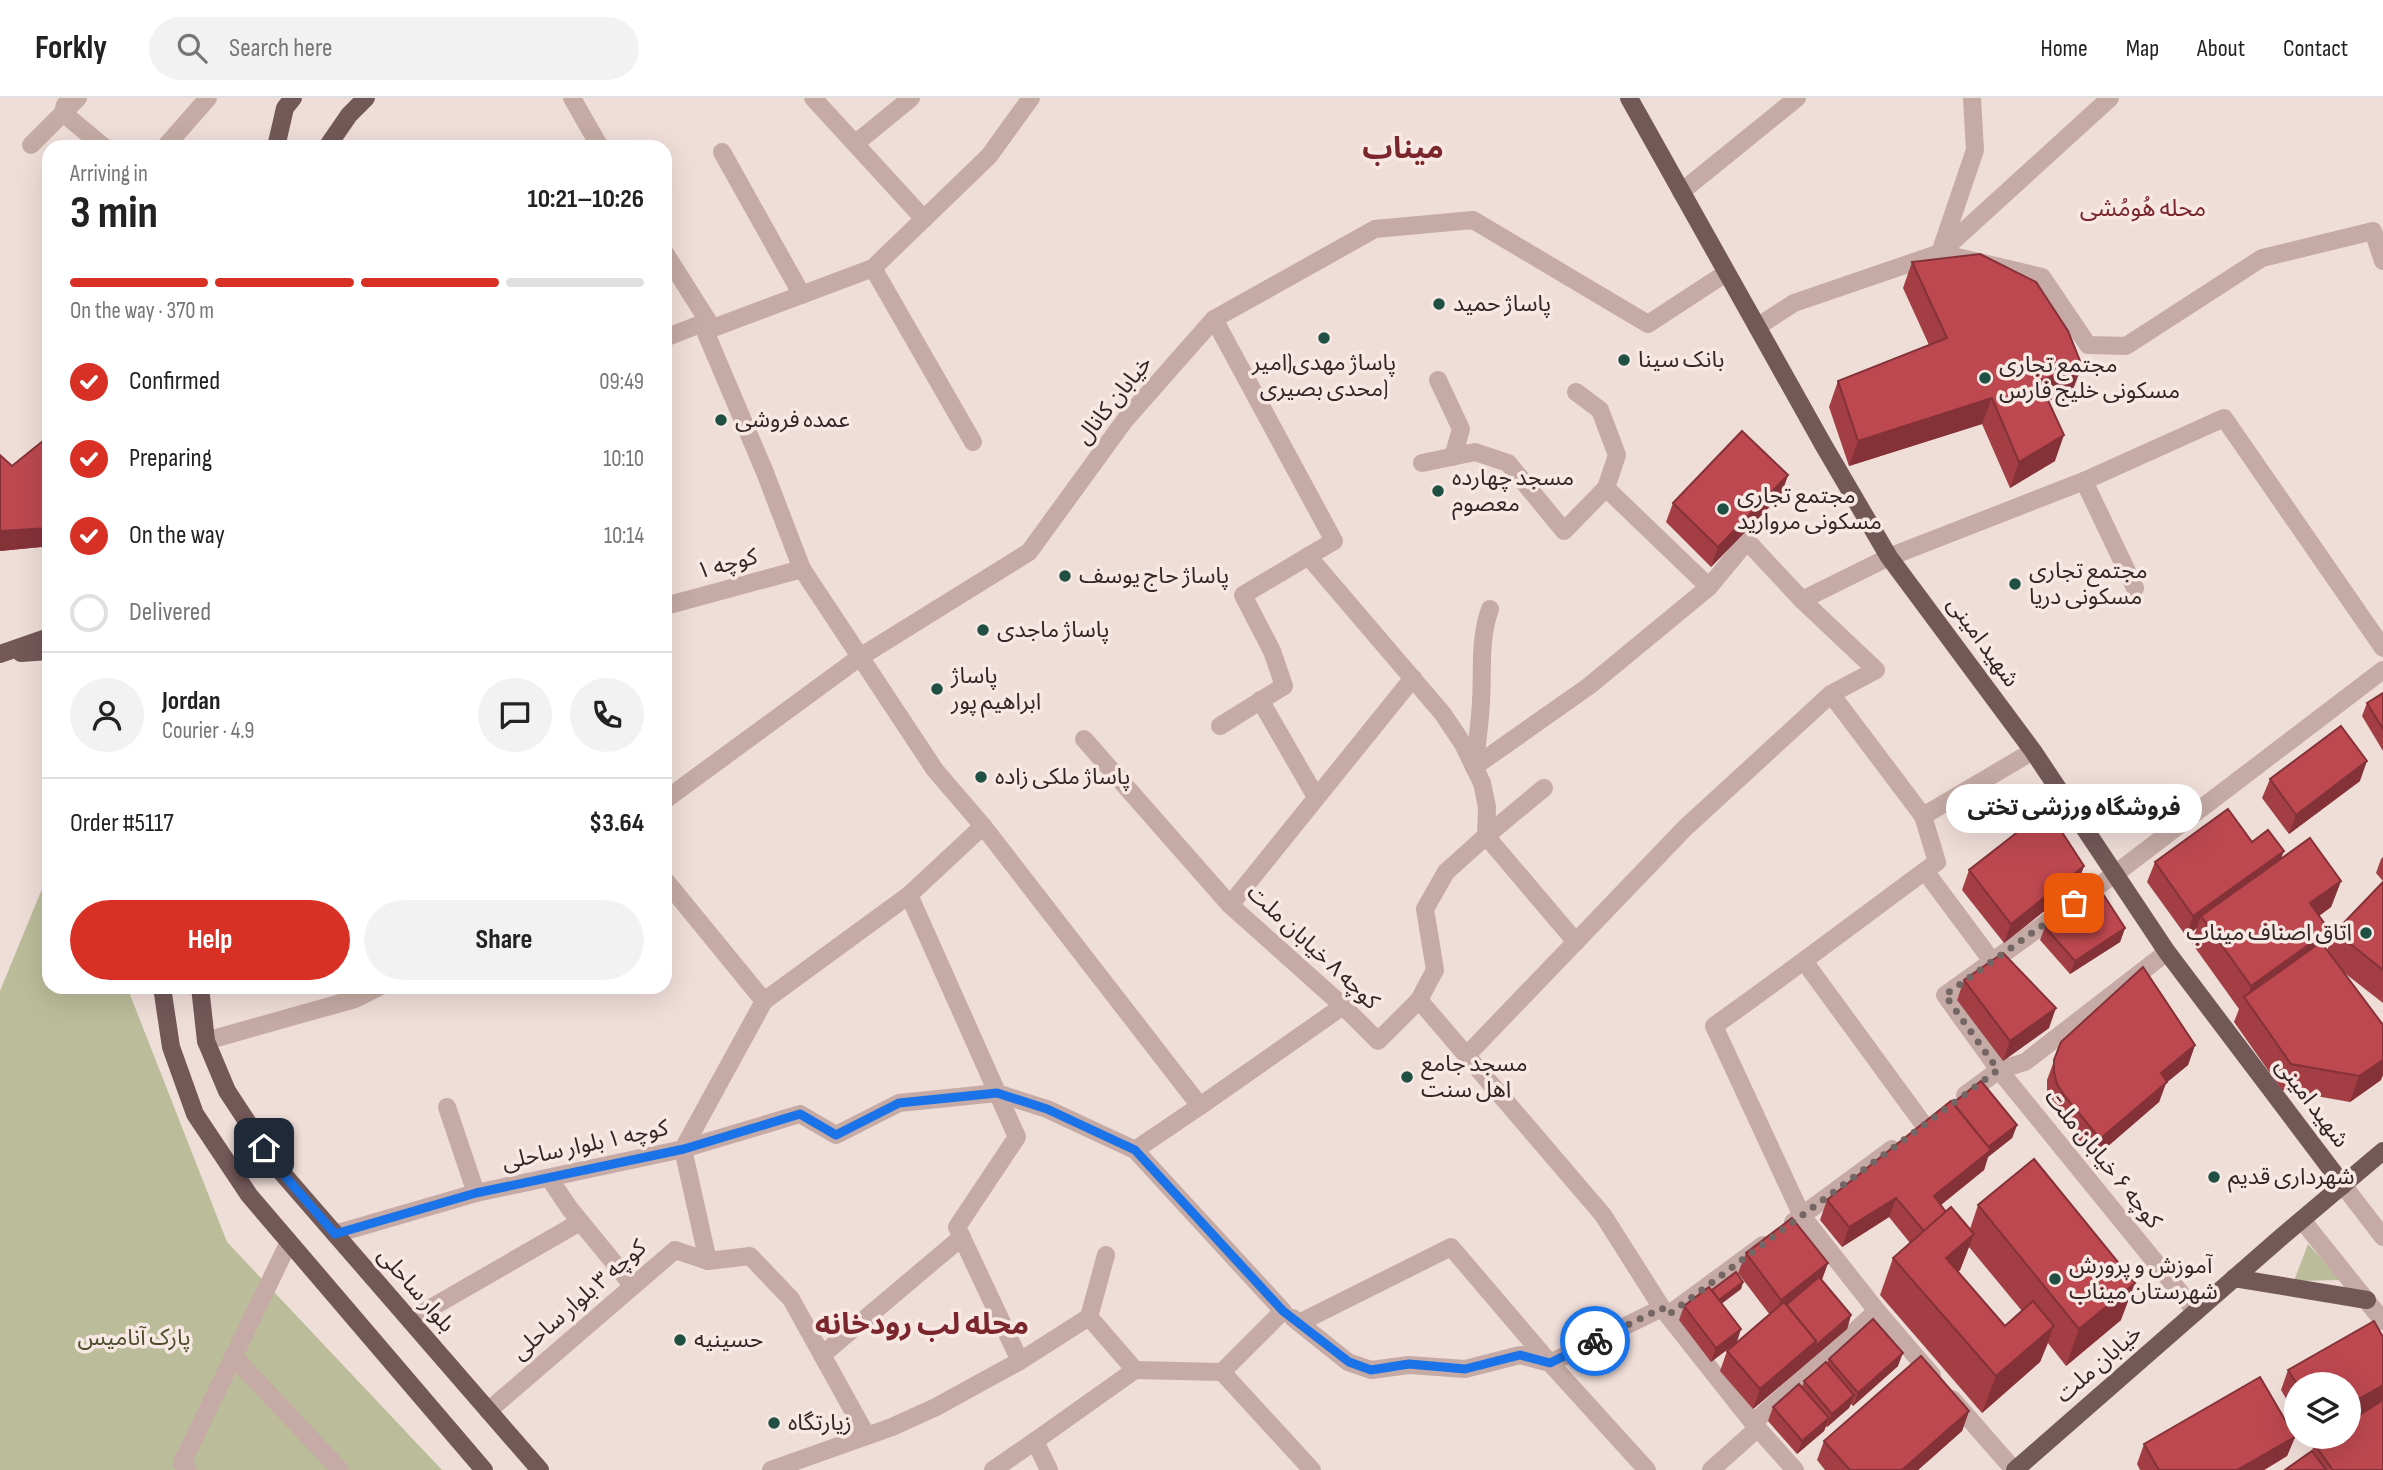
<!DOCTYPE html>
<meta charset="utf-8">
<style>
:root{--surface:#fff;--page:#f2f2f2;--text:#222;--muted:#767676;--line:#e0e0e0;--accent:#d93025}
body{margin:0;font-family:"Sofia Sans Condensed","Noto Sans Arabic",sans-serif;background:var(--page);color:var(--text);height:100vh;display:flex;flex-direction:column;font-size:26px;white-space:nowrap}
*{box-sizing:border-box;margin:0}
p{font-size:23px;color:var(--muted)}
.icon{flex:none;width:38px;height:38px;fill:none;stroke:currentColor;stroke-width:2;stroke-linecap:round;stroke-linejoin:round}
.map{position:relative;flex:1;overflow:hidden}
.details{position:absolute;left:42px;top:42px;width:630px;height:854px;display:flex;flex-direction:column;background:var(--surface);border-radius:21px;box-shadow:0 7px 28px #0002}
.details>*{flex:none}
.buttons{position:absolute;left:2284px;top:1274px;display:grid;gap:14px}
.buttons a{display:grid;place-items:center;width:77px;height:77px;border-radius:50%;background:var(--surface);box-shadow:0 7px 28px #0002;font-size:35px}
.pin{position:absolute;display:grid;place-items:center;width:60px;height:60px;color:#fff;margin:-30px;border-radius:14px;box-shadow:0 4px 10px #0006}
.courier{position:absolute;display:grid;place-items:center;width:70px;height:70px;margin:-35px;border:5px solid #1a73e8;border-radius:50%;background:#fff;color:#222;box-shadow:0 2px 9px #0007}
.bubble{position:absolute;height:49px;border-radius:24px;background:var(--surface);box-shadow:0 7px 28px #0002;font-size:23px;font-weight:700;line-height:49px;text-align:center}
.summary em{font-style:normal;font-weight:700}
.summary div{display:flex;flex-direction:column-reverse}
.summary{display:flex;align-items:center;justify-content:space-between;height:119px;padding:0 28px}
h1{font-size:46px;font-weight:700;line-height:52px}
.bar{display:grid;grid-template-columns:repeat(4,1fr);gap:10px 7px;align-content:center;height:84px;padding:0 28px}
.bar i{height:9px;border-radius:5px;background:var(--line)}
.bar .on{background:var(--accent)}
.bar p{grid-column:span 4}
.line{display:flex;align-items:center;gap:18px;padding:0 28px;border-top:2px solid var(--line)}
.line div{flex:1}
.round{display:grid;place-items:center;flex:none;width:74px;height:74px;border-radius:37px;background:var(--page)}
ol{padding:0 28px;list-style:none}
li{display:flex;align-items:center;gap:21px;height:77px}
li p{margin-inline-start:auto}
li .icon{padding:7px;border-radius:50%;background:var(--accent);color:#fff;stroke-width:4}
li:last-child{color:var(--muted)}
li i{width:38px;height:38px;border:4px solid var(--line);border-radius:50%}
.primary-button{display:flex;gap:14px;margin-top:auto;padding:14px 28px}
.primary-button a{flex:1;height:80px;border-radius:42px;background:var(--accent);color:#fff;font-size:28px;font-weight:700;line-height:80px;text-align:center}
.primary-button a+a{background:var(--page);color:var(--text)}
header{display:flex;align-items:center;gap:42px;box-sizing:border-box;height:98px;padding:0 35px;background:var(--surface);border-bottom:2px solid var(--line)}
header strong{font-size:33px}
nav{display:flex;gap:38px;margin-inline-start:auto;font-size:24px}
.search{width:490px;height:63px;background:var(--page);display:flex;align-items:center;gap:18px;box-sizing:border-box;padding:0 24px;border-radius:38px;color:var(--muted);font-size:26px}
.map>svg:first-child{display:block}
.green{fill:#bbbc99}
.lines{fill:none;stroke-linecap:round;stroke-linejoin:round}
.minor{stroke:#c5aaa5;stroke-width:18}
.major{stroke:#735858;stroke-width:18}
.wall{fill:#a33e45;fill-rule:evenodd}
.shaded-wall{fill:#843238}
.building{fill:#bd4850;stroke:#843238;stroke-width:2}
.done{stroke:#746664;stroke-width:7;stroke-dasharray:0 12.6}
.route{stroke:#1a73e8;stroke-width:9}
.poi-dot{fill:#1f5043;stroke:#f7e8e3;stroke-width:2.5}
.labels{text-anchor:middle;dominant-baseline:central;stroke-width:7;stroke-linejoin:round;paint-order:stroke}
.poi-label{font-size:23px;fill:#322626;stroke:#f7e8e3;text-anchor:start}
.street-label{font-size:23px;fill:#322626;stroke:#f7e8e3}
.park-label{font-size:23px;fill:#4c4e2b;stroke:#f7e8e3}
.neighbourhood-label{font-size:24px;fill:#7b252c;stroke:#f7e8e3}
.district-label{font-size:30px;font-weight:bold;fill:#7b252c;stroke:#f7e8e3}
</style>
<header>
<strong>Forkly</strong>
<div class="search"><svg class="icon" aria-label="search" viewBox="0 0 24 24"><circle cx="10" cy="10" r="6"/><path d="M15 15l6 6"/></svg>Search here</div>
<nav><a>Home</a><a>Map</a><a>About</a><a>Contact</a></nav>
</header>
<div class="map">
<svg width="2383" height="1372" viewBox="0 0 2383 1372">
<rect width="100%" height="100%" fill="#efddd8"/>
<g class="green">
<path d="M49,774V889H127L227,1144L442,1372H0V893Z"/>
<path d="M2308,1146L2341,1182L2294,1183Z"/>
</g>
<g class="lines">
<g class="minor">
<path d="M78,0L63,15L104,49"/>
<path d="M572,0L600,49"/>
<path d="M813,0L924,121"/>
<path d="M1972,0L1975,52L1940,155L2110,0"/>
<path d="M856,45L911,0"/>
<path d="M31,47L63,15L65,7"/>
<path d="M165,49L208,0"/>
<path d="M722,54L802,197"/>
<path d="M1681,94L1797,0"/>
<path d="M665,155L708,223"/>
<path d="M873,170L973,344"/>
<path d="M1214,221L1334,443L1243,497L1272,553L1284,588L1220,628"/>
<path d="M1757,229L1794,205L1940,155L2042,179L2088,247L2126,248L2262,160L2373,133L2383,163"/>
<path d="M705,233L873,170L989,58L1031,0"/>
<path d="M665,240L708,223"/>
<path d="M1438,282L1461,331L1453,359"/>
<path d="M1422,365L1475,354L1508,365L1564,433L1606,390L1617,357L1600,312L1576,294"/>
<path d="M2084,383L2135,490"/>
<path d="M1308,458L1443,616L1463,646L1482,685L1487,709L1486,738"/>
<path d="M1802,502L1889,459L2084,383L2224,320L2383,550"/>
<path d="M665,508L802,471"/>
<path d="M1831,596L1923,718L1937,764C1862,819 1789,875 1714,928L1802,1118L1877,1213L1932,1277"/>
<path d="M1260,602L1316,699"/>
<path d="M1084,641L1230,807L1343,908L1378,943L1419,902L1603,1117L1662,1210L1753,1325L1795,1372"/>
<path d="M1474,669L1589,588L1709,489"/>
<path d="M1474,669C1477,647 1480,625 1481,603C1483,571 1479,542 1490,511"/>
<path d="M665,702L860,559L1029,454L1125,322L1214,221L1375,131L1473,122L1648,226L1726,175"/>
<path d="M1923,718L2033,653"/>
<path d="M1486,738L1544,690"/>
<path d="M1925,773L1998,871"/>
<path d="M665,782L764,903L909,797L1017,1039L957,1129L1020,1263L1089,1219L1135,1272L1222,1274L1283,1213L1135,1052L1200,1008L983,728L935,672L802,471L764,372L705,233L708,223"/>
<path d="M909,797L983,728"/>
<path d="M1230,807L1413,580"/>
<path d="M1804,863L1924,1027"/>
<path d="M1419,902L1435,872L1425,811L1446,774L1486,738L1576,844"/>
<path d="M206,943L355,901L379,889"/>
<path d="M1467,957L1685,730L1831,596L1876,572L1802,502L1747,443L1709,489L1606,390"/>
<path d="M1965,997L1999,972L2025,964L2167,854"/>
<path d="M1200,1008L1343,908"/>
<path d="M447,1009L476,1095"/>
<path d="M549,1080L570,1111L633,1188"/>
<path d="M2343,1087L2383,1139"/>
<path d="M2302,1122L2383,1223"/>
<path d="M1793,1124L1892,1051"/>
<path d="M335,1136L476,1095L683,1051L764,903"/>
<path d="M2196,1214L1999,972L1945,897L2115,776L2383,572"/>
<path d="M1668,1217L1763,1147"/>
<path d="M1089,1219L1106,1157"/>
<path d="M1293,1220L1348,1264L1371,1272L1409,1267L1465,1271L1520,1257L1550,1265"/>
<path d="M410,1222L580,1124"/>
<path d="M1299,1225L1451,1149L1550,1265"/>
<path d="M822,1257L962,1139"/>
<path d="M233,1258L340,1372"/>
<path d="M1222,1274L1312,1372"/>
<path d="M1952,1301L2014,1372"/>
<path d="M488,1313L675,1152L708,1163"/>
<path d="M1753,1325L1877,1213"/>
<path d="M867,1338L791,1201L750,1158L708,1163L683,1051L800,1016L836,1037L899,1005L997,995L1047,1011L1135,1052"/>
<path d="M188,1372L182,1365L289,1144"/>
<path d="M771,1372L892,1329L936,1309L1020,1263"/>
<path d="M993,1372L1035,1343"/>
<path d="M1049,1372L1035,1343L1135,1272"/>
<path d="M1647,1372L1550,1265L1662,1210"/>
<path d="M1711,1372L1758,1330"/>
</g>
<g class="major">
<path d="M1629,0L1824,348L1889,459L2033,653L2167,854L2343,1087"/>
<path d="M276,49L285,10L293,0"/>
<path d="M327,49L349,17L366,0"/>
<path d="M21,555L49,553"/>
<path d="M0,556L49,539"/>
<path d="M162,889L171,949L195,1016L249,1097L484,1372"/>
<path d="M200,889L206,943L227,993L277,1069L540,1372"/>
<path d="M2234,1180L2367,1202"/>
<path d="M2015,1372L2279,1141L2383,1053"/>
</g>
</g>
<g class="wall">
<path d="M1912,164L2072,294L2048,303L2055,363L2010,390L1982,326L1849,368L1829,309L1838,283L1929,247L1903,190Z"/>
<path d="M49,338V454L41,449L0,453V357L12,368Z"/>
<path d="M1788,377L1781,397L1711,469L1666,424L1673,405Z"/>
<path d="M2383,595V653L2362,618L2367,605Z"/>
<path d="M2270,681L2360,683L2289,736L2262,700Z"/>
<path d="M2252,744L2281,761L2341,783L2331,809L2319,818L2323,848L2327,853L2333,836L2383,784V905L2342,873L2381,982L2350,1004L2282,992L2234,924L2239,911L2191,844L2197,830L2186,838L2147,784L2155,764Z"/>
<path d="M2383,759V783L2376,775L2381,761Z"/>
<path d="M2084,768L2077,787L2004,845L1962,792L1969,772Z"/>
<path d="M2045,829L2125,830L2120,844L2070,876L2040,842Z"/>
<path d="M1964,882L2049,930L2003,963L1957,902Z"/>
<path d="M2061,944L2195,947L2188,967L2166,985L2159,1004L2093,1061L2057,1016L2050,1006L2047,994V982Z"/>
<path d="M1953,1005L2017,1027L2012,1040L1988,1059L1984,1072L1941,1107L1946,1114L1970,1131L1978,1107L2121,1222L2066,1268L2048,1245L2040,1264L1982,1315L1880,1197L1893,1160L1910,1145L1889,1119L1842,1149L1820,1122L1827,1102ZM1969,1149L2022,1213L2005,1228L1958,1174L1960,1172Z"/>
<path d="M1746,1155L1828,1165L1822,1182L1851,1217L1847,1231L1753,1311L1720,1273L1727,1253L1770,1217L1738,1175Z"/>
<path d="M1743,1184L1741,1191L1722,1205L1737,1244L1711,1264L1679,1222L1684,1208L1712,1192Z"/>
<path d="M2374,1223L2383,1372H2285L2312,1353L2314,1346L2375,1307L2348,1323V1286H2296V1317L2281,1292L2288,1272Z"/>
<path d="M1829,1261L1898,1268L1853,1308L1851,1306L1849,1310L1827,1329L1826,1328L1824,1333L1797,1356L1768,1323L1773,1309L1802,1289L1804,1283L1827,1265Z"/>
<path d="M1969,1313L1962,1333L1918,1372H1825L1817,1362L1824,1343Z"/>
<path d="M2295,1339L2287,1358L2264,1372H2140L2137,1366L2144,1346Z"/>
</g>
<g class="shaded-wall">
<path d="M2082,268L2072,294L2029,309L2039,283Z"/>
<path d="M1992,300L1982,326L1849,368L1858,343Z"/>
<path d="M2064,337L2055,363L2010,390L2019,364Z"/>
<path d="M1788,377L1781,397L1711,469L1718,449Z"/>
<path d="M48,430L41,449L0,453V433Z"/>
<path d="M2367,663L2360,683L2289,736L2296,717Z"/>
<path d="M2284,753L2276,773L2201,818L2197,830L2186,838L2193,818Z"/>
<path d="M2084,768L2077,787L2004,845L2011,826Z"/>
<path d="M2341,783L2331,809L2301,831L2310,805Z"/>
<path d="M2125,830L2120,844L2070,876L2075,863Z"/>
<path d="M2329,832L2320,858L2246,902L2251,888Z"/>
<path d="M2056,910L2049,930L2003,963L2010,943Z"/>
<path d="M2195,947L2188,967L2166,985L2159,1004L2093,1061L2100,1041L2161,975Z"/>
<path d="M2383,962V977L2381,982L2350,1004L2359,978Z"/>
<path d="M2017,1027L2012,1040L1988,1059L1984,1072L1927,1118L1934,1098L1984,1053Z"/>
<path d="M1896,1100L1889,1119L1842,1149L1849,1129Z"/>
<path d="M1974,1136L1960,1172L1933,1197L1946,1160Z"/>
<path d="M1828,1165L1820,1185L1773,1221L1781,1202Z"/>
<path d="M1743,1184L1741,1191L1712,1213L1715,1206Z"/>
<path d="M2135,1185L2121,1222L2066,1268L2079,1231Z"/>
<path d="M1851,1217L1847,1231L1753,1311L1760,1291L1816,1243Z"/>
<path d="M2054,1228L2040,1264L1982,1315L1996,1278Z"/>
<path d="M1741,1231L1737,1244L1711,1264L1716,1250Z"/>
<path d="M1903,1255L1898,1268L1853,1308L1858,1295Z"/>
<path d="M2383,1287V1303L2348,1323V1307Z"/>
<path d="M1854,1297L1849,1310L1827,1329L1832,1316Z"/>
<path d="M1969,1313L1962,1333L1918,1372H1902Z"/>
<path d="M1829,1320L1824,1333L1797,1356L1802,1343Z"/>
<path d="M2295,1339L2287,1358L2264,1372H2237Z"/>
<path d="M2314,1339H2321L2312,1344Z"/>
</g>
<g class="building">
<path d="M1980,156L2036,184L2068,233L2082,268L2039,283L2064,337L2019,364L1992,300L1858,343L1838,283L1947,240L1912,164Z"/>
<path d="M1742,333L1788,377L1718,449L1673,405Z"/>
<path d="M49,338V430L0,433V357L12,368Z"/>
<path d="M2383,595V631L2367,605Z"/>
<path d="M2341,628L2367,663L2296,717L2270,681Z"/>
<path d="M2047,711L2084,768L2011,826L1969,772Z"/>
<path d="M2228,711L2252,744L2268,732L2284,753L2193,818L2155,764Z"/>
<path d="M2310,740L2341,783L2310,805L2329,832L2251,888L2201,818Z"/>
<path d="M2383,784V872L2353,848L2333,836Z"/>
<path d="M2101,793L2125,830L2075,863L2045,829Z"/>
<path d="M2321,844L2383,927V962L2359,978L2291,966L2244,899Z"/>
<path d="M2003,855L2056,910L2010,943L1964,882Z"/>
<path d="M2143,869L2195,947L2161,975L2167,984L2100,1041L2064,997L2057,986L2054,974V962L2061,944Z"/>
<path d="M1981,983L2017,1027L1988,1049L1953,1005Z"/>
<path d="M1951,1003L1991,1052L1934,1098L1946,1114L1924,1133L1896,1100L1849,1129L1827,1102Z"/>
<path d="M2034,1061L2135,1185L2079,1231L1978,1107Z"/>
<path d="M1951,1109L1974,1136L1946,1160L2005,1228L2033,1203L2054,1228L1996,1278L1893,1160Z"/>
<path d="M1792,1120L1828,1165L1781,1202L1746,1155Z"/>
<path d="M1736,1174L1743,1184L1719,1202L1712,1192Z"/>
<path d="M1819,1179L1851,1217L1814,1249L1816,1243L1786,1207Z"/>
<path d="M1709,1189L1741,1231L1716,1250L1684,1208Z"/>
<path d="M1784,1204L1816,1243L1760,1291L1727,1253Z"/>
<path d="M1873,1221L1903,1255L1858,1295L1829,1261Z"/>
<path d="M2374,1223L2383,1239V1287L2348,1307V1286H2297L2288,1272Z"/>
<path d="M1921,1258L1969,1313L1902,1372H1850L1824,1343Z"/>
<path d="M1826,1264L1854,1297L1832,1316L1804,1283Z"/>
<path d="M2260,1279L2295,1339L2237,1372H2159L2144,1346Z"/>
<path d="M1799,1286L1829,1320L1802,1343L1773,1309Z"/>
<path d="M2383,1302V1372H2333L2314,1346L2326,1339H2348V1324Z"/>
<path d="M2312,1353L2326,1372H2285Z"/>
</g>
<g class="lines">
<path class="done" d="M1595,1243L1662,1210L1668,1217L1998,972L1945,897L2074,805"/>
<path class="route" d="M264,1050L277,1069L335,1136L476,1095L684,1051L800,1016L836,1037L899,1005L997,995L1047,1011L1135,1052L1283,1213L1349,1264L1371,1272L1409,1266L1465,1271L1520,1257L1550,1265L1595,1243"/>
</g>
<g class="poi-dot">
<circle cx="1439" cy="206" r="7"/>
<circle cx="1324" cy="240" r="7"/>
<circle cx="1624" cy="262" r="7"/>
<circle cx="1985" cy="280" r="7"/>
<circle cx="721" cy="322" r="7"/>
<circle cx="1438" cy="393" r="7"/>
<circle cx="1723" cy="411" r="7"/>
<circle cx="1065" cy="478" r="7"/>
<circle cx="2015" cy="486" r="7"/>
<circle cx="983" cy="532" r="7"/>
<circle cx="937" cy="591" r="7"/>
<circle cx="981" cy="679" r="7"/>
<circle cx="2366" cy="835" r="7"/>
<circle cx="1407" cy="979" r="7"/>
<circle cx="2214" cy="1079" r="7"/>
<circle cx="2055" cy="1181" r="7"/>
<circle cx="680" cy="1242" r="7"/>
<circle cx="774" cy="1325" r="7"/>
</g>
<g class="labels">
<g class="poi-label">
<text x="1453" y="206">پاساژ حمید</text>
<text x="1638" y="262">بانک سینا</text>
<text x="1324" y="265" text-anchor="middle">پاساژ مهدی(امیر<tspan x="1324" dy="26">محدی بصیری)</tspan></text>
<text x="1999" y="267">مجتمع تجاری<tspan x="1999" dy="26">مسکونی خلیج فارس</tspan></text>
<text x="735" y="322">عمده فروشی</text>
<text x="1452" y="380">مسجد چهارده<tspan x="1452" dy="26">معصوم</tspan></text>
<text x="1737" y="398">مجتمع تجاری<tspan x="1737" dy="26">مسکونی مروارید</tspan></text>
<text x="2029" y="473">مجتمع تجاری<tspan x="2029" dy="26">مسکونی دریا</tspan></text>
<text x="1079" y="478">پاساژ حاج یوسف</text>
<text x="997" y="532">پاساژ ماجدی</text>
<text x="951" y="578">پاساژ<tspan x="951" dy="26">ابراهیم پور</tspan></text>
<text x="995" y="679">پاساژ ملکی زاده</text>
<text x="2352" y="835" text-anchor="end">اتاق اصناف میناب</text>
<text x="1421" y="966">مسجد جامع<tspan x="1421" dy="26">اهل سنت</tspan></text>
<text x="2228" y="1079">شهرداری قدیم</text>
<text x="2069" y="1168">آموزش و پرورش<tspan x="2069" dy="26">شهرستان میناب</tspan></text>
<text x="694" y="1242">حسینیه</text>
<text x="788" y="1325">زیارتگاه</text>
</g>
<g class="street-label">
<text transform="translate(1114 302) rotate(-51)">خیابان کانال</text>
<text transform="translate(727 466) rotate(-15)">کوچه ۱</text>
<text transform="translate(1983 544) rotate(54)">شهید امینی</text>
<text transform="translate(1313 849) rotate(43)">کوچه ۸ خیابان ملت</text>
<text transform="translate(2312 1005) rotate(53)">شهید امینی</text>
<text transform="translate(585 1047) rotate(-12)">کوچه ۱ بلوار ساحلی</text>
<text transform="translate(2103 1061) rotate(51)">کوچه ۶ خیابان ملت</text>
<text transform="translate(416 1192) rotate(49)">بلوار ساحلی</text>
<text transform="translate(579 1202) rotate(-41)">کوچه ۳ بلوار ساحلی</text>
<text transform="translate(2099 1266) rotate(-41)">خیابان ملت</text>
</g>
<g class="park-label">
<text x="134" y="1240">پارک آنامیس</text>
</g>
<g class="neighbourhood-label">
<text x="2143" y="110">محله هُومُشی</text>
</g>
<g class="district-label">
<text x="1403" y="51">میناب</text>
<text x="922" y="1227">محله لب رودخانه</text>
</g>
</g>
</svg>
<div class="buttons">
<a><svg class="icon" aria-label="layers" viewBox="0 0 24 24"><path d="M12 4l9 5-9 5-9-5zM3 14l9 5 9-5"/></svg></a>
</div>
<div class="pin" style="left:2074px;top:805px;background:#ea580c"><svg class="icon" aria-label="bag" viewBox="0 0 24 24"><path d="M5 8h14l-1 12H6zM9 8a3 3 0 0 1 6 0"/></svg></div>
<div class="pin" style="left:264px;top:1050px;background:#1f2937"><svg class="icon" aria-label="home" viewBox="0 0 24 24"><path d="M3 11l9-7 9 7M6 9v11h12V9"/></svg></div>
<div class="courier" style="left:1595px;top:1243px"><svg class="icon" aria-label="bike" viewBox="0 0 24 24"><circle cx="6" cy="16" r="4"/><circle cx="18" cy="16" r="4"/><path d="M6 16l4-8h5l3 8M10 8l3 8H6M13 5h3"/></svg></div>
<div class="bubble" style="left:1946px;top:686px;width:256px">فروشگاه ورزشی تختی</div>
<section class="details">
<div class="summary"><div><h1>3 min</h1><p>Arriving in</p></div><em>10:21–10:26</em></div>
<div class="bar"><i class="on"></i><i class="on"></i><i class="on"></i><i></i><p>On the way · 370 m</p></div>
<ol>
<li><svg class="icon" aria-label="check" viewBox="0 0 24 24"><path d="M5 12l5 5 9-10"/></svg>Confirmed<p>09:49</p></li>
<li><svg class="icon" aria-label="check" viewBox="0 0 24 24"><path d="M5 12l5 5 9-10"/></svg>Preparing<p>10:10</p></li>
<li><svg class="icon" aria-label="check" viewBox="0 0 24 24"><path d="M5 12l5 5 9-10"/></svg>On the way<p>10:14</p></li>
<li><i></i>Delivered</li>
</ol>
<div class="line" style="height:126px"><a class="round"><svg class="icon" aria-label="person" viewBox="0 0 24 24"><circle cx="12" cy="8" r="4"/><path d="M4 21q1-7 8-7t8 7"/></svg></a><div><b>Jordan</b><p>Courier · 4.9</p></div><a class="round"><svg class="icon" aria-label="chat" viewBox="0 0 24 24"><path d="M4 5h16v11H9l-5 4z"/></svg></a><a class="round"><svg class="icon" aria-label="phone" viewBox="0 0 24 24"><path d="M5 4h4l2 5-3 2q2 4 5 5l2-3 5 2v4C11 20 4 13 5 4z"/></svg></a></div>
<div class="line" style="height:91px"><div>Order #5117</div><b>$3.64</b></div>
<div class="primary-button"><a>Help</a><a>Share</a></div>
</section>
</div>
